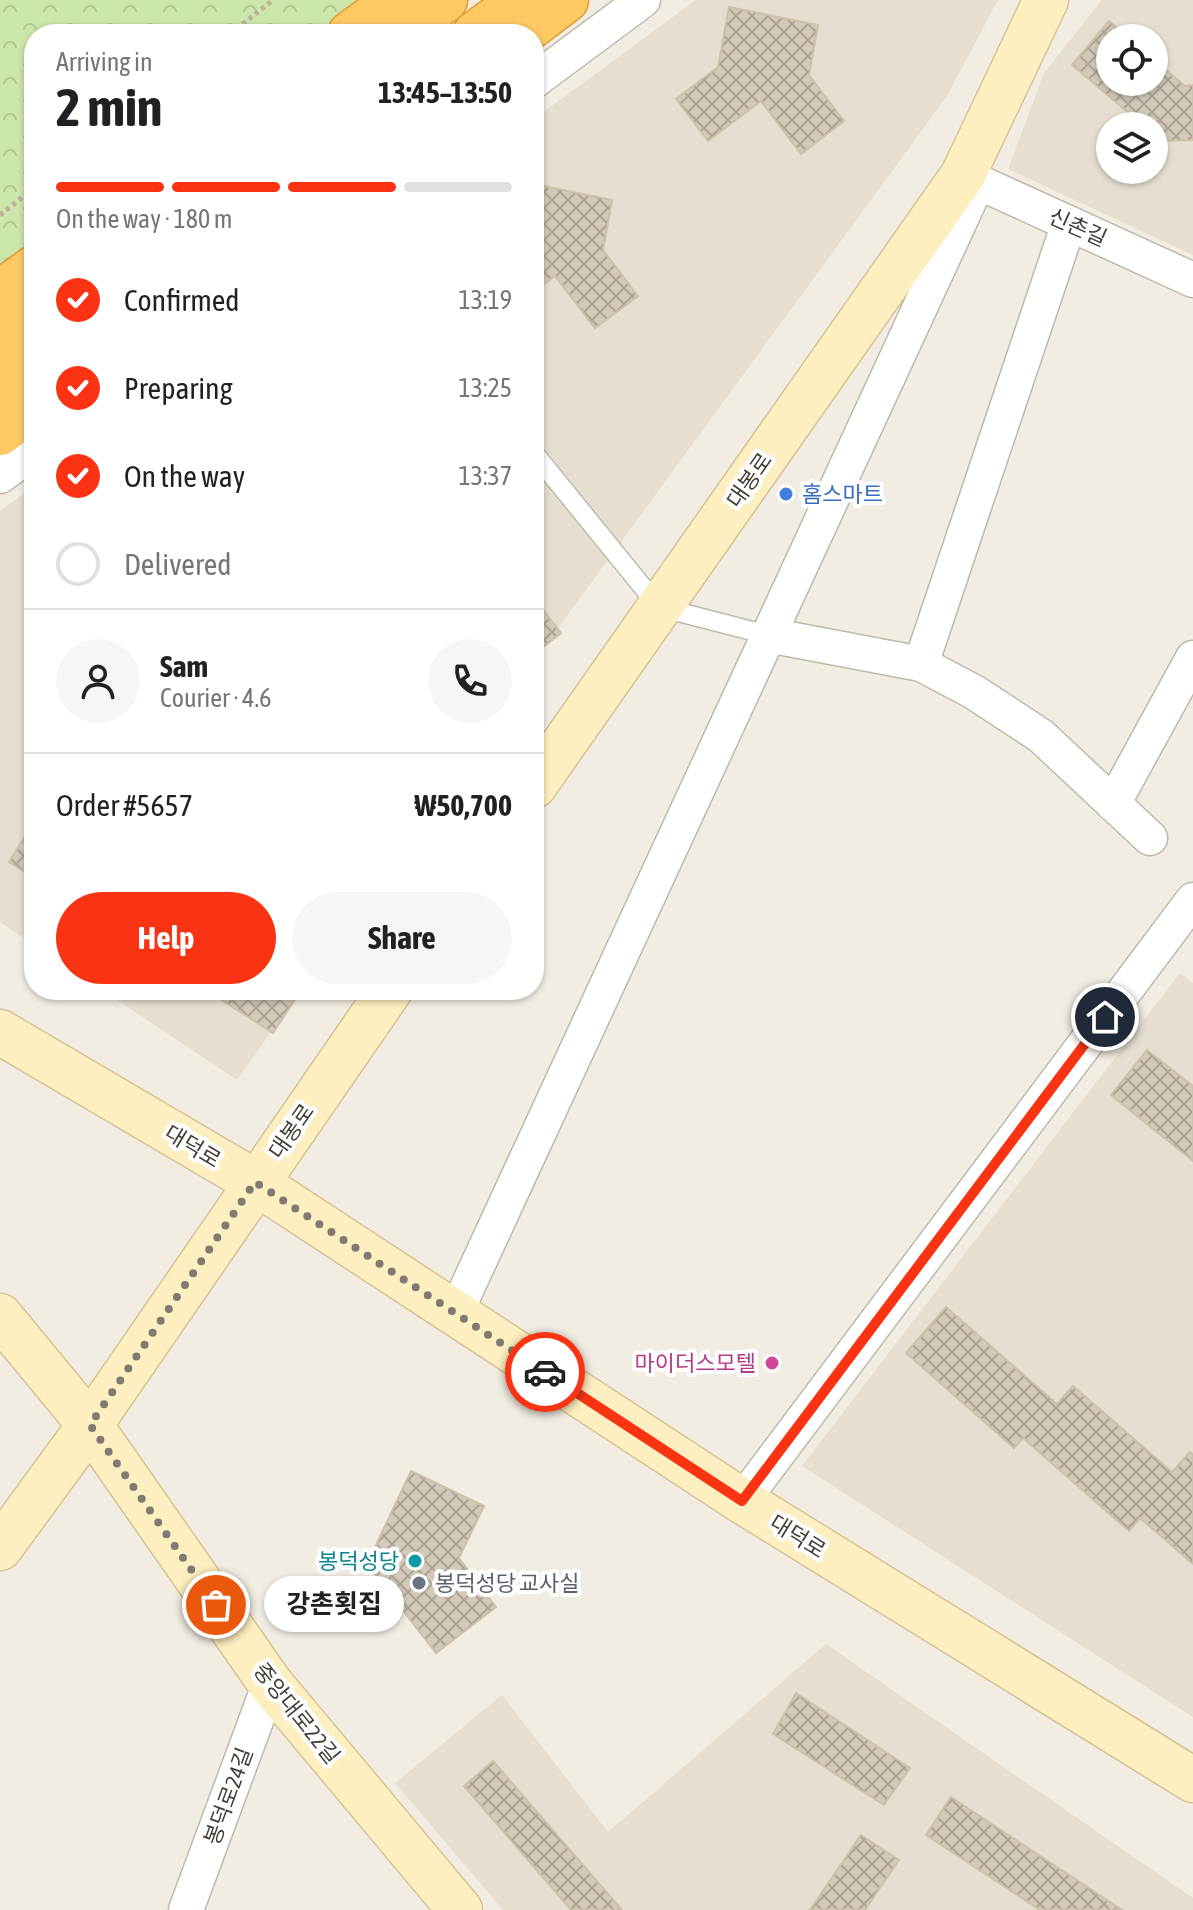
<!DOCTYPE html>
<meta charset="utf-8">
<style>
:root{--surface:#fff;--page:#f6f6f6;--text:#202124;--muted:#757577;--line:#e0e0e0;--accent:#fa3412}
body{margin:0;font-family:"Asap Condensed","Noto Sans KR",sans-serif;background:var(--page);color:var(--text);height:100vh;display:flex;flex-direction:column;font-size:30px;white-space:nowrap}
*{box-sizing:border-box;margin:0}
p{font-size:26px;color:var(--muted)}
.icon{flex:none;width:44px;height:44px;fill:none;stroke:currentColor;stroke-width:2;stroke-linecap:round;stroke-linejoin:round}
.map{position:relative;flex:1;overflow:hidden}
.side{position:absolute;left:24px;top:24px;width:520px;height:976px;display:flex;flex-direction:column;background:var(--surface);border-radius:32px;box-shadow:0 2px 6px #0004}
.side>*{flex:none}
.controls{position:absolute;left:1096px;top:24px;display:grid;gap:16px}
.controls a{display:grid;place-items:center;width:72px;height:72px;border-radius:50%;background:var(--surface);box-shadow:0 2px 6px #0004;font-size:40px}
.pin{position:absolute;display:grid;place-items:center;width:68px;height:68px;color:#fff;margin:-34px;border:4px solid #fff;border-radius:50%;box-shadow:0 2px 8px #0007}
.courier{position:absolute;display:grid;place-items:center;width:80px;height:80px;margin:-40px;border:6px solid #fa3412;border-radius:50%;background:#fff;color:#222;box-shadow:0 2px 10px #0007}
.bubble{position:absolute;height:56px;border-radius:28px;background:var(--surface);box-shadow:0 2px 6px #0004;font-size:26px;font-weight:700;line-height:56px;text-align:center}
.overview em{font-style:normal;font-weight:700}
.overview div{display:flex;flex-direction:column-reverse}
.overview{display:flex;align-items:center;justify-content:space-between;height:136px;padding:0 32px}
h1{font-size:52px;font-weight:700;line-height:60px}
.bar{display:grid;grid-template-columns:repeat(4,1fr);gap:12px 8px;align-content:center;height:96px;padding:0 32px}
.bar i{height:10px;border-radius:6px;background:var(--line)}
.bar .selected{background:var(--accent)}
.bar p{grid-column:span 4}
.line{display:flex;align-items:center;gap:20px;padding:0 32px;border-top:2px solid var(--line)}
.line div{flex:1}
.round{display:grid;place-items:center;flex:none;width:84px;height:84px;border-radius:42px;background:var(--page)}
ol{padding:0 32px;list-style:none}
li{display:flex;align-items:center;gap:24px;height:88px}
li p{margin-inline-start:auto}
li .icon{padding:8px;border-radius:50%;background:var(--accent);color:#fff;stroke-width:4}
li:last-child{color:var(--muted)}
li i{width:44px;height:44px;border:4px solid var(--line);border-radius:50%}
.button{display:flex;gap:16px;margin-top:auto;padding:16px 32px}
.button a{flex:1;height:92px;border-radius:48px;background:var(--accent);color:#fff;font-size:32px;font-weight:700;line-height:92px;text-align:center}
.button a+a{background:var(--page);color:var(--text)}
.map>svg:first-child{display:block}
.residential{fill:#e6dfd1;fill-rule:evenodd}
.forest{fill:url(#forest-crowns)}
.building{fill:url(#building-cross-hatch);stroke:#cec1ac;stroke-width:2}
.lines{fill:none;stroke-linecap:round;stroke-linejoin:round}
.lane-casing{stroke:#c0b8a9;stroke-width:21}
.street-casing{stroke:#c0b8a9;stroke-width:37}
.secondary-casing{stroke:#d5c395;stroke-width:47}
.highway-casing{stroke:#dd9d32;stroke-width:47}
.path{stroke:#bfb197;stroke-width:5;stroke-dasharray:4 4;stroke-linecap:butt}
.lane{stroke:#fff;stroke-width:18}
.street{stroke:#fff;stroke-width:34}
.secondary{stroke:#feefc0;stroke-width:44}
.highway{stroke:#fec962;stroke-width:44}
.done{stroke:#807b71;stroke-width:8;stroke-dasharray:0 14.4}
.route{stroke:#fa3412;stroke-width:10}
.shop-dot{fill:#3f7fe0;stroke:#fff;stroke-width:3}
.hotel-dot{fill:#d1479c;stroke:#fff;stroke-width:3}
.culture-dot{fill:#0f9aa8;stroke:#fff;stroke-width:3}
.worship-dot{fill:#6b7280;stroke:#fff;stroke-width:3}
.labels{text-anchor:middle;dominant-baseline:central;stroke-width:8;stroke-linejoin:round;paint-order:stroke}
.street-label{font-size:22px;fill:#433d33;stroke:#fff}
.shop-label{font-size:22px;fill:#366cbe;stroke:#fff;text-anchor:start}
.hotel-label{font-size:22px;fill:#b23c85;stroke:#fff;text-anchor:end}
.culture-label{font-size:22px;fill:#0d838f;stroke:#fff;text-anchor:end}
.worship-label{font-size:22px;fill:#5b616d;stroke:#fff;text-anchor:start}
</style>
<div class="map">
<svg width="1193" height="1910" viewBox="0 0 1193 1910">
<defs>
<pattern id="forest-crowns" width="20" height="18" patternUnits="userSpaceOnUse" patternTransform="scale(2)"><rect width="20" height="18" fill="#cce7ab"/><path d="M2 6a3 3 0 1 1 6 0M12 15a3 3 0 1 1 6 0" fill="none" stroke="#b0c794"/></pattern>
<pattern id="building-cross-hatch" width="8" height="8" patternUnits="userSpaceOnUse" patternTransform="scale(2)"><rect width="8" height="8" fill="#d3c9b9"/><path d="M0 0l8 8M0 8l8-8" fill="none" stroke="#ada497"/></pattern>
</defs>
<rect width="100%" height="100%" fill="#f2ede3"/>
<g class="residential">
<path d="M696,0H998L947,96L534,661V119Z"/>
<path d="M1102,0H1193V255L1008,169L1044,73ZM1110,38H1154V82H1110ZM1110,126H1154V170H1110Z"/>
<path d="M34,486V945L0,922V511Z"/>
<path d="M1180,973L1193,983V1717L802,1466Z"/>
<path d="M102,990H301L237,1080Z"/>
<path d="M826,1644L1193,1898V1910H503L395,1783L502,1695L608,1832Z"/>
</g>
<path class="forest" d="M0,0H374L328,34H34V247L0,271Z"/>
<g class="building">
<path d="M729,7L818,25L809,75L844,121L801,154L761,101L708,141L676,99L718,67Z"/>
<path d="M1109,21L1129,38H1110V82H1154V60L1185,86L1193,85V140L1162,141L1154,134V126H1144L1072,65Z"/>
<path d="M534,184L612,200L603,250L638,296L595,328L555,276L534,292Z"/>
<path d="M534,598L561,633L534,654Z"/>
<path d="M32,825L34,826V878L9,862Z"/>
<path d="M206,990H290L298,995L273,1033Z"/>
<path d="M1147,1050L1193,1086V1161L1111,1095Z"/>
<path d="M946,1307L1057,1404L1073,1386L1172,1472L1190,1452L1193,1455V1564L1140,1518L1129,1531L1023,1438L1014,1448L906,1353Z"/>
<path d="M411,1471L484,1506L459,1558L496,1607L436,1653L367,1564Z"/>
<path d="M796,1693L910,1768L884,1805L773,1734Z"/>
<path d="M493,1761L622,1910H571L464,1786Z"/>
<path d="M951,1797L1122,1910H1040L926,1835Z"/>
<path d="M861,1835L899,1860L865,1910H810Z"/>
</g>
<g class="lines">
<defs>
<path id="lane" d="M534,453L659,607L768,635"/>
<g id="street">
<path d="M534,81L643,0"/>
<path d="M963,175L1193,280"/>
<path d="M0,476L34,451"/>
<path d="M768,635L921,664L974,692L1041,736L1150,838"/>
<path d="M921,664L1069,223"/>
<path d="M1113,804L1193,658"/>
<path d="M455,1314L978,182"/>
<path d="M742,1501L1193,900"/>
<path d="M186,1910L270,1683"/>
</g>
<g id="secondary">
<path d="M534,786L963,175L1046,0"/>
<path d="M0,1032L255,1182L742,1501L1193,1780"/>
<path d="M0,1316L90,1425L270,1683L460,1910"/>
<path d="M0,1548L90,1425L390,990"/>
</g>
<g id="highway">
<path d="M350,34L396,0"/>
<path d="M400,34L445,0"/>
<path d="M475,34L521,0"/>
<path d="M521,34L566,0"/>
<path d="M0,293L34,268"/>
<path d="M0,338L34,312"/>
<path d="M0,388L34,362"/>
<path d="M0,433L34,407"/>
</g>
</defs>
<use href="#lane" class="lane-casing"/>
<use href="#street" class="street-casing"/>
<use href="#secondary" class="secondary-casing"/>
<use href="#highway" class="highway-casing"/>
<g class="path">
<path d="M230,34L273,0"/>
<path d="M0,215L34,188"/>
</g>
<use href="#lane" class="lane"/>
<use href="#street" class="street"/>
<use href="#secondary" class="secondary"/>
<use href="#highway" class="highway"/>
</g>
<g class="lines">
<path class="done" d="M216,1605L90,1425L255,1182L545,1372"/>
<path class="route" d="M545,1372L742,1501L1105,1017"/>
</g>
<circle class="shop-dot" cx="786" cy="494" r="8"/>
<circle class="hotel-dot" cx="772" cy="1363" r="8"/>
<circle class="culture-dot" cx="415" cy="1561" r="8"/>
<circle class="worship-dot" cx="419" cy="1583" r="8"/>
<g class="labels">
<g class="street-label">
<text transform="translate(1078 227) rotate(24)">신촌길</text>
<text transform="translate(749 480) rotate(-55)">대봉로</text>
<text transform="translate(291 1131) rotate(-55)">대봉로</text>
<text transform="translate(193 1146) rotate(31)">대덕로</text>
<text transform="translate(798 1536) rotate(32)">대덕로</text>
<text transform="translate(297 1713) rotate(51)">중앙대로22길</text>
<text transform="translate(228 1796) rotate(-70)">봉덕로24길</text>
</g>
<g class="shop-label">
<text x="802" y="494">홈스마트</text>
</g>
<g class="hotel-label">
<text x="756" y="1363">마이더스모텔</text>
</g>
<g class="culture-label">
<text x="399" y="1561">봉덕성당</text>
</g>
<g class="worship-label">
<text x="435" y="1583">봉덕성당 교사실</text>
</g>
</g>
</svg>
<div class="controls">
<a><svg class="icon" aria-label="locate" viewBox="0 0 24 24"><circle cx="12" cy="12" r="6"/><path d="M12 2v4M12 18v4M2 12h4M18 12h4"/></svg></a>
<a><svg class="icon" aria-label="layers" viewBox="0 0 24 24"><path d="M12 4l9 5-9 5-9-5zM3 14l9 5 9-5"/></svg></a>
</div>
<div class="pin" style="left:216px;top:1605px;background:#ea580c"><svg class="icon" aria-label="bag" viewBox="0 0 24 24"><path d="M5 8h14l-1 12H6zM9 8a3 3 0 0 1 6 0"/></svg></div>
<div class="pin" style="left:1105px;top:1017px;background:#1f2937"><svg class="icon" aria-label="home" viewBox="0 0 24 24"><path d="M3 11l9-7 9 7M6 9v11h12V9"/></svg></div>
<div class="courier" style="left:545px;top:1372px"><svg class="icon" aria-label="car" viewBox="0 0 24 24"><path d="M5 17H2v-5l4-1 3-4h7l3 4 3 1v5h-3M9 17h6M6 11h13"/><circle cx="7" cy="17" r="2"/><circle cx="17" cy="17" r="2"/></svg></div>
<div class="bubble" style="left:264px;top:1576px;width:140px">강촌횟집</div>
<section class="side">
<div class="overview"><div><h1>2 min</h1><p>Arriving in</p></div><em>13:45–13:50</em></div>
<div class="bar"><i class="selected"></i><i class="selected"></i><i class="selected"></i><i></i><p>On the way · 180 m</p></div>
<ol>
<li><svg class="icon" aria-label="check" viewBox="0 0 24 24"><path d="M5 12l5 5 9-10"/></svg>Confirmed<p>13:19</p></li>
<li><svg class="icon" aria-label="check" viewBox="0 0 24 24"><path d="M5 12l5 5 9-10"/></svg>Preparing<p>13:25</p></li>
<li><svg class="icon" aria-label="check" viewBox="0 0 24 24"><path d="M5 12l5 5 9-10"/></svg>On the way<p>13:37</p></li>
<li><i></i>Delivered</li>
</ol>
<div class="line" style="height:144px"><a class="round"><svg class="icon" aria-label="person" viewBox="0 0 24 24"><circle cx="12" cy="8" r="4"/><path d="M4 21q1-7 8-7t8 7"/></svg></a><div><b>Sam</b><p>Courier · 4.6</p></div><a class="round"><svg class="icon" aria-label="phone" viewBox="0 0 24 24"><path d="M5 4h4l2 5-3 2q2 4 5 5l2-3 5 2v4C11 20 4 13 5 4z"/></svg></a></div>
<div class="line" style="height:104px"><div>Order #5657</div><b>₩50,700</b></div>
<div class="button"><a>Help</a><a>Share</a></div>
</section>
</div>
